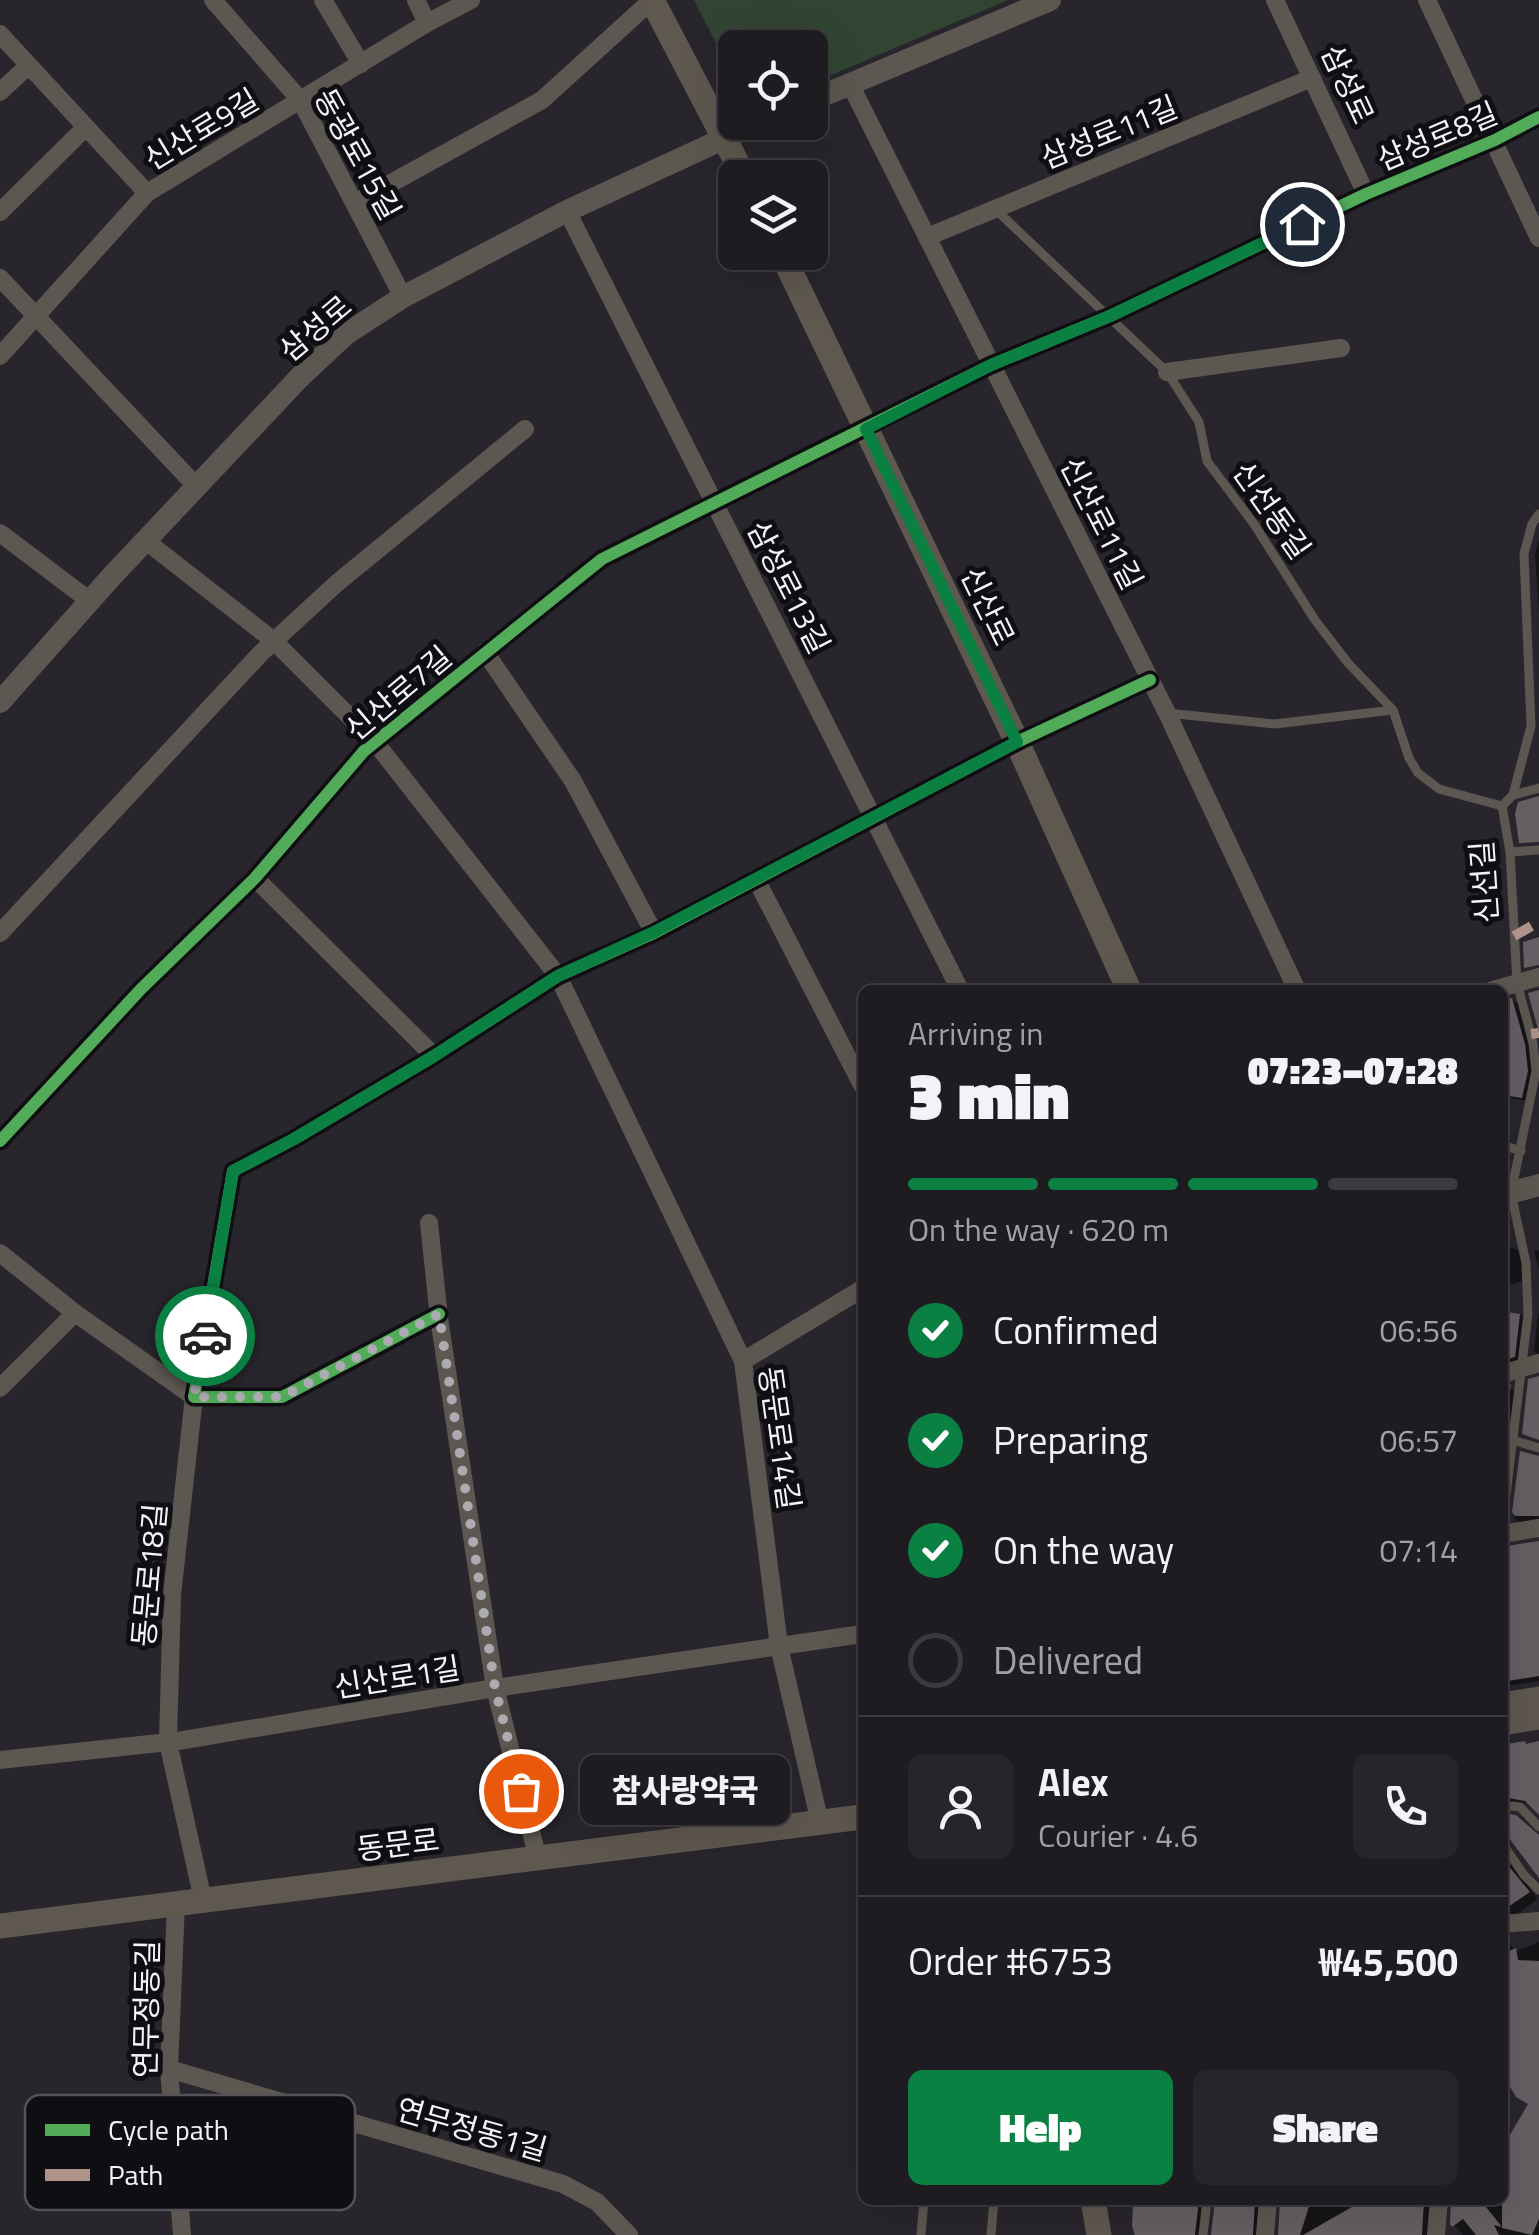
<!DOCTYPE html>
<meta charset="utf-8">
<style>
:root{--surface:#1e1c21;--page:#26252a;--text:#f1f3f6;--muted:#a1a1a5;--line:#3c3a3f;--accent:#0b8043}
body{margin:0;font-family:"Titillium Web","Noto Sans KR",sans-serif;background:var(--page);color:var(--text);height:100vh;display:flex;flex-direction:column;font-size:38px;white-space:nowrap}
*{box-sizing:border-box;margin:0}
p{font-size:32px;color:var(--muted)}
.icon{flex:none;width:55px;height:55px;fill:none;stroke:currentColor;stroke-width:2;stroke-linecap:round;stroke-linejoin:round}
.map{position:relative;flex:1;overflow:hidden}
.details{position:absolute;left:858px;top:985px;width:650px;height:1220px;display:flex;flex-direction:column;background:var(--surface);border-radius:15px;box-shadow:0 10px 40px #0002,0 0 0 2px var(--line)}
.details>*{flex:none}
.buttons{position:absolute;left:718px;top:30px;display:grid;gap:20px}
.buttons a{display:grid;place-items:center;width:110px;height:110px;border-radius:15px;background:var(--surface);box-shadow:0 10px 40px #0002,0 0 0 2px var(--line);font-size:50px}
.pin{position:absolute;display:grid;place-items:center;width:85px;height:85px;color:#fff;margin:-42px;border:5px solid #fff;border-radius:50%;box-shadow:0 2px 10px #0007}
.courier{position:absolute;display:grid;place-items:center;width:100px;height:100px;margin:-50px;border:8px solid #0b8043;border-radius:50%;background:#fff;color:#222;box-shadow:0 2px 12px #0007}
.bubble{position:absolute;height:70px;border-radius:15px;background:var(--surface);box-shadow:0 10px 40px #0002,0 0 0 2px var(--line);font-size:32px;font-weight:800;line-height:70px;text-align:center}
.summary em{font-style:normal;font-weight:800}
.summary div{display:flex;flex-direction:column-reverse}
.summary{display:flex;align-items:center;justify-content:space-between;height:170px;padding:0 50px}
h1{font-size:65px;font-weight:800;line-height:75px}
.bar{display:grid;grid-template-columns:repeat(4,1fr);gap:15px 10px;align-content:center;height:120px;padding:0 50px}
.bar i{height:12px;border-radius:8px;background:var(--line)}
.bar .current{background:var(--accent)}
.bar p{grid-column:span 4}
.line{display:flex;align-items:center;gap:25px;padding:0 50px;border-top:2px solid var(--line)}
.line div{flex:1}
.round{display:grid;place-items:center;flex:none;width:105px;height:105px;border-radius:15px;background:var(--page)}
ol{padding:0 50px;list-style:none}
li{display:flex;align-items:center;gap:30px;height:110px}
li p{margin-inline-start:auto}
li .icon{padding:10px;border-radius:50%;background:var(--accent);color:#fff;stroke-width:4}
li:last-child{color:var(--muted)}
li i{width:55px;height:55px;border:5px solid var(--line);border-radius:50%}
.cta{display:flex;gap:20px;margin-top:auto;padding:20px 50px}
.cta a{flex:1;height:115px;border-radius:15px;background:var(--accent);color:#fff;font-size:40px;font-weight:800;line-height:115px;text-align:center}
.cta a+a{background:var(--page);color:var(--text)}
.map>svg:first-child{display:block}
.green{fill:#324532}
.shadow{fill:#0007}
.building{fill:#655e63}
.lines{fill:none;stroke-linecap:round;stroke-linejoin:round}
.service{stroke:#5d5751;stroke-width:9}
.minor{stroke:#5d5751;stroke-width:18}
.tertiary{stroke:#5d5751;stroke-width:22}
.secondary{stroke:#5f584f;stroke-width:25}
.quiet{stroke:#af9288;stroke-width:10;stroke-dasharray:20 10;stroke-linecap:butt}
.cycleway-casing{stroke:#0f0e12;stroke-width:19}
.cycleway{stroke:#51ab58;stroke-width:12}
.done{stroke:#adabb2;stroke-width:10;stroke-dasharray:0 18}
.route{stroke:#0b8043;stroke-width:12}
.labels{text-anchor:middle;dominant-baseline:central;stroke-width:10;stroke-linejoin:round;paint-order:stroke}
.street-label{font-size:30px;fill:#f5f3fa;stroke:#0f0e12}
.key{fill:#0f0e12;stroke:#545358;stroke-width:2.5}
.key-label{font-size:28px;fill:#f5f3fa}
</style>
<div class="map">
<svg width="1539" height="2235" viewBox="0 0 1539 2235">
<rect width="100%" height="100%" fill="#28262c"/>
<path class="green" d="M694,0H1008L810,84V48H735V59L720,51Z"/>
<g class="shadow">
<path d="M1539,539V612L1535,554Z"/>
<path d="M1512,1000L1520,1005L1533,1051L1530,1101L1502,1097V1002Z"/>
<path d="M1502,1244L1518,1250L1523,1257L1526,1280L1502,1287Z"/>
<path d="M1537,1250L1539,1251V1270L1534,1251Z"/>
<path d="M1502,1314H1519L1528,1319L1523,1362L1502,1372Z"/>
<path d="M1538,1314H1539V1354L1534,1351Z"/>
<path d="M1502,1386L1519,1392L1502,1512Z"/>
<path d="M1522,1454L1539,1458V1520L1522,1523L1514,1519Z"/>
<path d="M1539,1543V1681L1502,1687V1549Z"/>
<path d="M1539,1742V1812L1532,1804L1515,1801L1504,1807L1507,1816L1527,1824L1539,1837V1873L1513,1840L1505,1844L1504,1854L1538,1899L1514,1916H1502V1748Z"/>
<path d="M1502,1939L1517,1951L1539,1942V2235H1463L1452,2223L1453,2200H1502V2131L1514,2132L1531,2103L1512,2084L1502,2088Z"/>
<path d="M1136,2200H1215L1209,2204L1205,2235H1137L1134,2226Z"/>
<path d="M1218,2200H1268L1263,2235H1214Z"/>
<path d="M1283,2200H1434L1431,2235H1280Z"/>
</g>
<g class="building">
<path d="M1539,796V842L1519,843L1515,814L1518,802Z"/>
<path d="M1539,937V965L1524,968L1523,942Z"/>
<path d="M1539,990V1029H1538L1528,993Z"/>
<path d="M1512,998L1525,1044L1528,1071L1522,1098L1502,1095V1000Z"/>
<path d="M1502,1311L1520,1314L1515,1357L1502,1361Z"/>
<path d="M1539,1376V1440L1522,1434L1528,1379Z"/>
<path d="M1511,1384L1504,1439L1502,1456V1386Z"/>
<path d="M1520,1451L1539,1456V1516H1515L1512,1512Z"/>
<path d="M1539,1541V1676L1502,1682V1613L1509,1604L1504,1565L1507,1546Z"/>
<path d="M1525,1741L1526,1744L1539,1741V1815L1525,1801L1502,1797V1745Z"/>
<path d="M1502,1813L1516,1815L1539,1835V1878L1509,1838L1502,1835Z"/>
<path d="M1502,1858L1530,1892L1502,1911Z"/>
<path d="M1516,1948L1518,1960L1539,1961V2219L1532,2235L1502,2228V2148L1528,2104L1516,2097L1502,2074V1954Z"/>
<path d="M1139,2200H1199L1195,2235H1135L1132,2226L1133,2203Z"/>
<path d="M1215,2200H1255L1253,2235H1211Z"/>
<path d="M1280,2200H1311L1300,2235H1278Z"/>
<path d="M1364,2200H1424L1422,2235H1303Z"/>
<path d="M1451,2200L1482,2202L1502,2227L1494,2225L1499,2235H1476L1463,2219L1452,2227L1450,2224Z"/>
</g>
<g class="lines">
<g class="service">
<path d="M995,209L1167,372L1199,422L1207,461L1254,524L1315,620L1348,663L1393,710L1409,758L1418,773L1439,789L1502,806"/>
<path d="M1167,713L1275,724L1393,710"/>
<path d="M1513,795L1539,788"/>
<path d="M1502,806L1510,852L1517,983L1533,1043L1536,1071L1511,1193L1526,1263L1528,1314L1502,1527"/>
<path d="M1502,806L1513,795L1531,726L1524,554L1532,524L1539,514"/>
<path d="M1510,852L1539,850"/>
<path d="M1502,1145L1521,1151"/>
<path d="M1512,1440L1539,1448"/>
<path d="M1502,1805L1520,1807L1539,1827"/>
<path d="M1502,1843L1524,1875L1539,1890"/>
<path d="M921,2235L924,2200"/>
<path d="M991,2235L994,2200"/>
<path d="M1203,2235L1207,2200"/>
</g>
<g class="minor">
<path d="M213,0L301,101L403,297"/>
<path d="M323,0L361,64"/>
<path d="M416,0L427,23"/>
<path d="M1275,0L1366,194"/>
<path d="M1427,0L1539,238"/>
<path d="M0,34L147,193"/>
<path d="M850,84L1167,713L1297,990"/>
<path d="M0,92L28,66"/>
<path d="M355,203L542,100L652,0"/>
<path d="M567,211L960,990"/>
<path d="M0,212L85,128"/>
<path d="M927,237L1312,78"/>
<path d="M0,278L197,487"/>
<path d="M0,356L147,193L427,23L471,0"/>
<path d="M1167,372L1341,348"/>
<path d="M0,533L90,601"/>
<path d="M146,541L274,641L375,742L558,976L743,1361L779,1646L820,1823"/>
<path d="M485,652L573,781L654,933"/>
<path d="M255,878L434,1056"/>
<path d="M756,879L862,1085"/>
<path d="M0,933L260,654L337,583L525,429"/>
<path d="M1493,990L1539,977"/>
<path d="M0,1141L141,989L255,878L364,751L602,559L991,365L1110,316L1366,194L1495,140L1539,117"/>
<path d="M429,1223L439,1318L495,1688L538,1859"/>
<path d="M0,1253L75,1313L194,1397L172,1595L168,1742L203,1900"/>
<path d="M439,1314L282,1397H194L233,1171L294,1139L434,1056L558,976L654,933L1017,742L1150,680"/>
<path d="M743,1361L862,1289"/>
<path d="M1502,1374L1539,1363"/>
<path d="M0,1388L75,1313"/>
<path d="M1502,1534L1539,1528"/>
<path d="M0,1760L178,1741L495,1688L862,1634"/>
<path d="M176,1904L169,2069L182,2235"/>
<path d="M1502,1924L1539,1921"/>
<path d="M169,2069L563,2184L597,2202L629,2235"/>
<path d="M1265,2235L1268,2200"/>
<path d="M1436,2235L1439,2200"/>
</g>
<g class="tertiary">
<path d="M810,101L1050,0"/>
<path d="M0,702L112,576L299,378L346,334L403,297L567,211L760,122"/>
<path d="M1502,1195L1539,1185"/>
</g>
<g class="secondary">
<path d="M652,0L745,178"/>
<path d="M781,252L1017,742L1129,990"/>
<path d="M1502,1705L1539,1699"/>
<path d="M1502,1723L1539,1717"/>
<path d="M0,1926L862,1817"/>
<path d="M1093,2200L1099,2235"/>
</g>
<g class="quiet">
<path d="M1514,936L1539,922"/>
<path d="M1531,1034L1539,1033"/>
</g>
<defs>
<g id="cycleway">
<path d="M0,1141L141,989L255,878L364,751L602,559L991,365L1110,316L1366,194L1495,140L1539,117"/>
<path d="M439,1314L282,1397H194L233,1171L294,1139L434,1056L558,976L654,933L1017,742L1150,680"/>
</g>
</defs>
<use href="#cycleway" class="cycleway-casing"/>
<use href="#cycleway" class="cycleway"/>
</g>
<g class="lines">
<path class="done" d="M205,1336L194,1397H282L439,1314L495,1688L521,1791"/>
<path class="route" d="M205,1336L233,1171L294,1139L434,1056L558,976L654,932L1017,742L866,429L991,365L1110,316L1302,224"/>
</g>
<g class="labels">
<g class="street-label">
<text transform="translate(1348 84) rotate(65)">삼성로</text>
<text transform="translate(201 129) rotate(-31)">신산로9길</text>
<text transform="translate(1109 132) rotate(-22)">삼성로11길</text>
<text transform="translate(1437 136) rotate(-23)">삼성로8길</text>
<text transform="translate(358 154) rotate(61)">동광로15길</text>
<text transform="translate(315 328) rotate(-40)">삼성로</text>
<text transform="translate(1272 510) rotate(55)">신선동길</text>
<text transform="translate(1102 523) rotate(63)">신산로11길</text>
<text transform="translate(789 587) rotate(63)">삼성로13길</text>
<text transform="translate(988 606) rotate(64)">신산로</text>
<text transform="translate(398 693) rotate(-40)">신산로7길</text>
<text transform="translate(1484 882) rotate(-94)">신선길</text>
<text transform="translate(780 1438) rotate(82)">동문로14길</text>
<text transform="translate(149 1575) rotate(-85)">동문로18길</text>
<text transform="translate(397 1677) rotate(-9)">신산로1길</text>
<text transform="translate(398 1844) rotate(-7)">동문로</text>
<text transform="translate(146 2009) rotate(-89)">연무정동길</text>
<text transform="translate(472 2129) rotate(16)">연무정동1길</text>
</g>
</g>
<rect x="25" y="2095" width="330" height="115" rx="15" class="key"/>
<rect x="45" y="2124" width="45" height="12" fill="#51ab58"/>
<rect x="45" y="2169" width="45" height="12" fill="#af9288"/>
<g class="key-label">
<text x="108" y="2140">Cycle path</text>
<text x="108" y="2185">Path</text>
</g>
</svg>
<div class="buttons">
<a><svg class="icon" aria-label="locate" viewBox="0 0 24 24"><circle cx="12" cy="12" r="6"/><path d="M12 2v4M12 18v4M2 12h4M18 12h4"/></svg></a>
<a><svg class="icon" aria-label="layers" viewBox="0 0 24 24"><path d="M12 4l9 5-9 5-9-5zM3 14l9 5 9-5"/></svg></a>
</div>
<div class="pin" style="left:521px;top:1791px;background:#ea580c"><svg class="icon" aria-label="bag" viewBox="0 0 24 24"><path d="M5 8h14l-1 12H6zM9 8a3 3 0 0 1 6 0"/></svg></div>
<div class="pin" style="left:1302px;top:224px;background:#1f2937"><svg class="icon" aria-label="home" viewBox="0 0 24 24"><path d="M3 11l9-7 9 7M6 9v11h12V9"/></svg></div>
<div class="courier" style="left:205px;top:1336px"><svg class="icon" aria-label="car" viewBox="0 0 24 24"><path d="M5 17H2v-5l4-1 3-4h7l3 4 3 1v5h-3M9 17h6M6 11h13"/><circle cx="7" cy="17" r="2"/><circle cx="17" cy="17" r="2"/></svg></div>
<div class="bubble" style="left:580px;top:1755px;width:210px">참사랑약국</div>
<section class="details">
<div class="summary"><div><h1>3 min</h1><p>Arriving in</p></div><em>07:23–07:28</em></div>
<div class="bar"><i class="current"></i><i class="current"></i><i class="current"></i><i></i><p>On the way · 620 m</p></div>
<ol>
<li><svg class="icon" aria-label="check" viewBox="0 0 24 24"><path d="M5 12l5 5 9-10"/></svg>Confirmed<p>06:56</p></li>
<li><svg class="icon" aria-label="check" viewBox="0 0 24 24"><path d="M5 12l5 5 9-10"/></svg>Preparing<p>06:57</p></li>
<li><svg class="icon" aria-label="check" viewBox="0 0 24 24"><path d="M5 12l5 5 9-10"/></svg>On the way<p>07:14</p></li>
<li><i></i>Delivered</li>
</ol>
<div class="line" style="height:180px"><a class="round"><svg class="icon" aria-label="person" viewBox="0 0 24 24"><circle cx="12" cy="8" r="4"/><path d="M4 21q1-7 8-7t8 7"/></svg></a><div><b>Alex</b><p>Courier · 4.6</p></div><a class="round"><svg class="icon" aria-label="phone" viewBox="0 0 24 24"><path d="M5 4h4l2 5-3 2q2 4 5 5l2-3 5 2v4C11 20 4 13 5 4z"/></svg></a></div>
<div class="line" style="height:130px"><div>Order #6753</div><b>₩45,500</b></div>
<div class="cta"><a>Help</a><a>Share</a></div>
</section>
</div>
